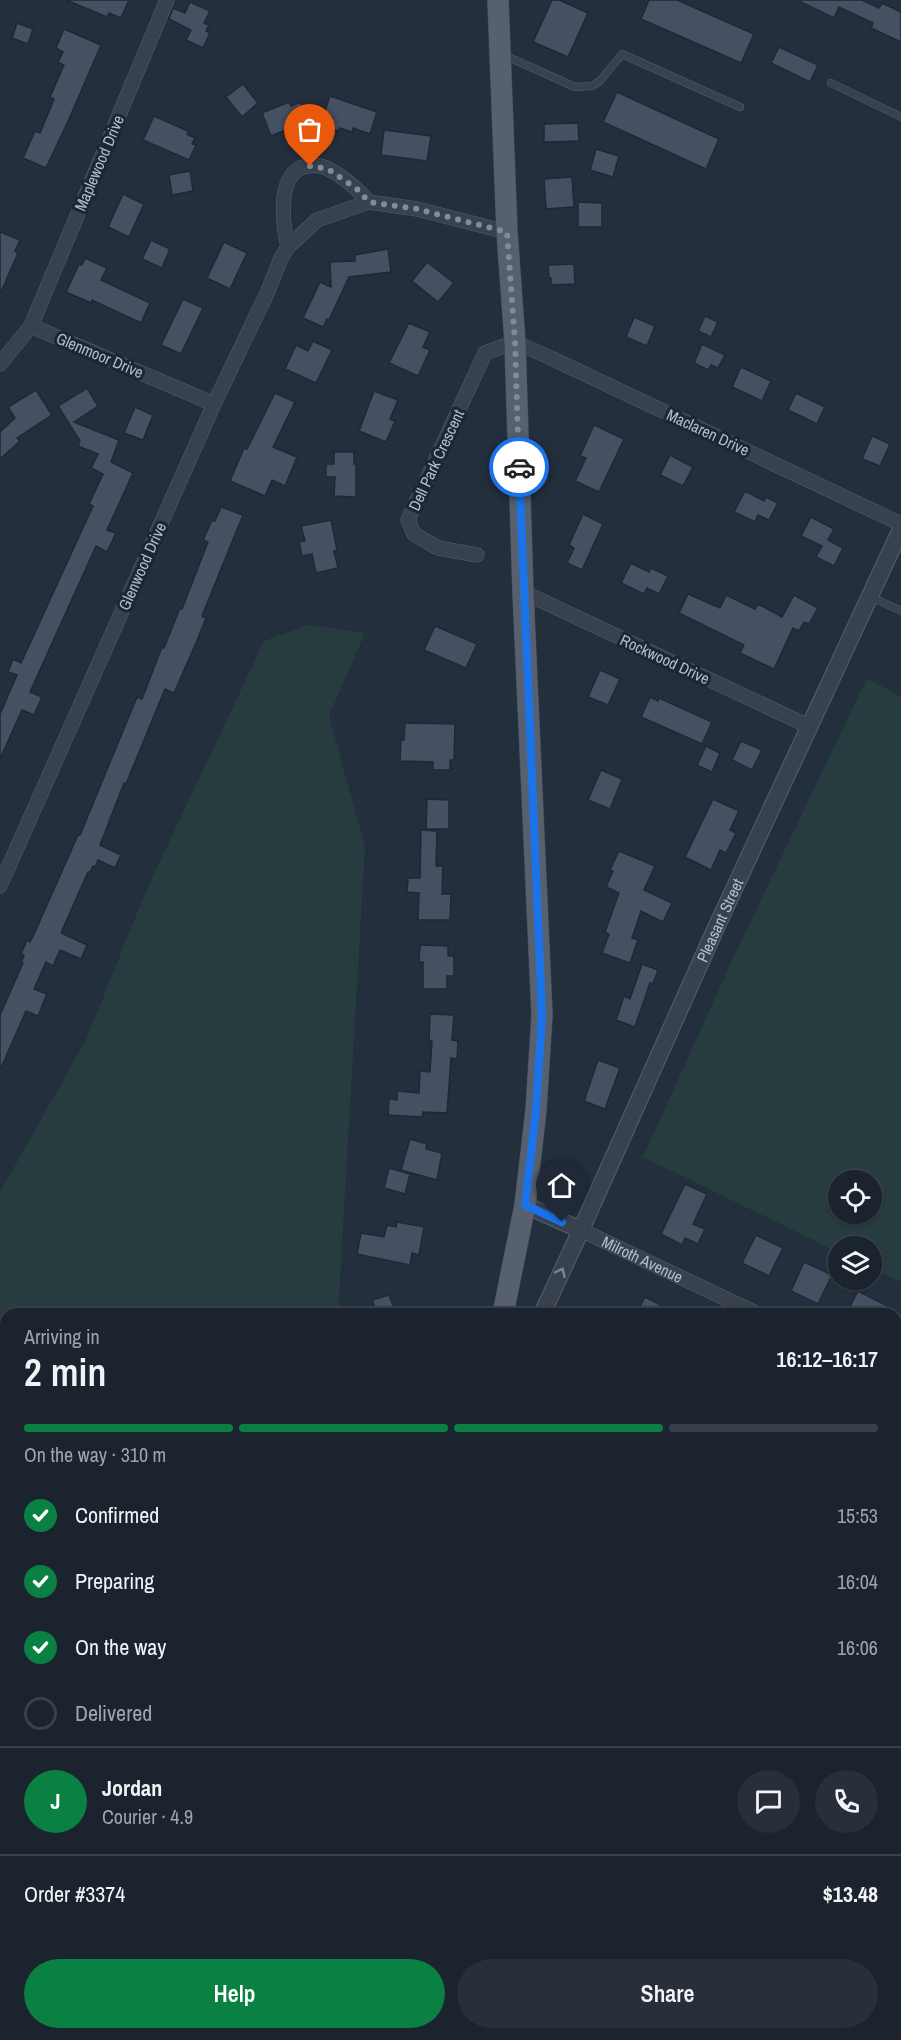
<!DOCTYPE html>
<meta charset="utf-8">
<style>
:root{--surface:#1b232e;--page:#282f3a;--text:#f1f3f6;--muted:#a0a4aa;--line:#39404a;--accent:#0b8043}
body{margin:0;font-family:"Archivo Narrow",sans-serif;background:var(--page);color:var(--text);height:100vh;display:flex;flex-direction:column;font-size:22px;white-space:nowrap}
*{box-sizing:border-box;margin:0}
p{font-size:20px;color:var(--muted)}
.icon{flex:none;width:33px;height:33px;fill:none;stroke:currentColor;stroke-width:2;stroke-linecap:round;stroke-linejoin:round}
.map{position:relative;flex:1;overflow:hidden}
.drawer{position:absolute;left:0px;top:1308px;width:902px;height:732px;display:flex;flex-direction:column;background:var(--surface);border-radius:18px 18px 0 0;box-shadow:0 2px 4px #0004,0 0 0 2px var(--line)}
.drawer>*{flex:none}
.controls{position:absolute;left:828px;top:1170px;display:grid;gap:12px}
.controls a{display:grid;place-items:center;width:54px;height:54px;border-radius:50%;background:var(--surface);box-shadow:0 2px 4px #0004,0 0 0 2px var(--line);font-size:30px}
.pin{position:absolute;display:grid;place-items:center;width:51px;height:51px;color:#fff;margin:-62px -26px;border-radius:50% 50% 50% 0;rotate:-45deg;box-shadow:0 0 6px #0007}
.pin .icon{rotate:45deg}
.courier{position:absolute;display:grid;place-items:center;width:60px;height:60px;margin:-30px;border:4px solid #1a73e8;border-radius:50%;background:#fff;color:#222;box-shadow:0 2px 8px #0007}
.headline em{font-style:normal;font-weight:600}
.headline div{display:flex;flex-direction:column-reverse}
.headline{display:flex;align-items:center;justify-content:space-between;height:102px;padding:0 24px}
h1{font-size:39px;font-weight:600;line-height:45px}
.bar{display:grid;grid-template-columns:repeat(4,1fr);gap:9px 6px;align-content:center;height:72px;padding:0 24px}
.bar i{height:8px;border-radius:4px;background:var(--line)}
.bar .selected{background:var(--accent)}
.bar p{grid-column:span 4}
.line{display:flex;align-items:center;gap:15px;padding:0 24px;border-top:2px solid var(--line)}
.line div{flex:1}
.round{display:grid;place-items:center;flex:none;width:63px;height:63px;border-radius:32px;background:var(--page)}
ol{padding:0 24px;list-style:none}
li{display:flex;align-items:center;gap:18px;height:66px}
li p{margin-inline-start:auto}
li .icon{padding:6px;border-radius:50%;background:var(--accent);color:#fff;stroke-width:4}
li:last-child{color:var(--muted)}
li i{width:33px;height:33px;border:3px solid var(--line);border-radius:50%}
.primary-button{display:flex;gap:12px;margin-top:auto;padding:12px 24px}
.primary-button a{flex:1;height:69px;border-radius:36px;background:var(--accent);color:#fff;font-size:24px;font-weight:600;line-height:69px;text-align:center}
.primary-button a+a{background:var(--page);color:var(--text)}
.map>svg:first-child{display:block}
.green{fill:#263c3f;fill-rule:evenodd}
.building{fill:#455162;stroke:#1f2835;stroke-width:1.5}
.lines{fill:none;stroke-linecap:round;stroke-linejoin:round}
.service-casing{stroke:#565f6c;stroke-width:8}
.minor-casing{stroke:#565f6c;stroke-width:15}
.tertiary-casing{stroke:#565f6c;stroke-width:18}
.primary-casing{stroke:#414a57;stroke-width:22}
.service{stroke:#38414e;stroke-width:7}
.minor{stroke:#38414e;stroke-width:14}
.tertiary{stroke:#38414e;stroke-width:16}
.primary{stroke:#56606e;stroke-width:21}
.oneway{stroke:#7c8592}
.done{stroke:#828b98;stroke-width:6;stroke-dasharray:0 10.8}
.route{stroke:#1a73e8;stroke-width:8}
.labels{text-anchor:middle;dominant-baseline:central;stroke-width:6;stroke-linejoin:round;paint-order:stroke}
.street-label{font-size:16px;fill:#b4bcc9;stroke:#1d2633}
</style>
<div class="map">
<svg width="901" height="2040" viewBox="0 0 901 2040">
<rect width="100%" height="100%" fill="#242f3e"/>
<g class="green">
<path d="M308,625L365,633L329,716L365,847L338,1314H6V1369L0,1367V1192L86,1040L146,891L264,641Z"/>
<path d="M867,678L901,697V1282L872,1268V1246H838V1252L643,1157L735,954ZM872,1180V1214H838V1180Z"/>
</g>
<g class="building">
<path d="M66,0H129L121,18L109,13L107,17Z"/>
<path d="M552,0H559L588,13L568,57L533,42Z"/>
<path d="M649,0H677L754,34L741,63L641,19Z"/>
<path d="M797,0H862L879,8L882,3L901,12V42L871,28L873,23L839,7L834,18Z"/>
<path d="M190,2L210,11L204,23L209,25L206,31L210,33L203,48L186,40L191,30L169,19L173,8L185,13Z"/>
<path d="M17,23L33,29L28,44L12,38Z"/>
<path d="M64,29L101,45L69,119L46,168L23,158L35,131L40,133L54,99L50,97L64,65L58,62L63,52L56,48Z"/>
<path d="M779,47L818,65L810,82L771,63Z"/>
<path d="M243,84L258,103L242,117L226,97Z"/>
<path d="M617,92L719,139L706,169L603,122Z"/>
<path d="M330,96L377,112L370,134L353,128L352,132L340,128L339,131L320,125Z"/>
<path d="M289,102L291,106L301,102L308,121L271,136L262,113Z"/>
<path d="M154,116L188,131L187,134L195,138L192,144L196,145L189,160L143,140Z"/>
<path d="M578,123L579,141L544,142V124Z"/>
<path d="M384,130L431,136L427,161L381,155Z"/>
<path d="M596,149L619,156L613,177L590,170Z"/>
<path d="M190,171L193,191L172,195L169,175Z"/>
<path d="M572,177L574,207L546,209L544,179Z"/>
<path d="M123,194L144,204L129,237L108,227Z"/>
<path d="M578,202L602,203V227H578Z"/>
<path d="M0,232L20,240L15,251L18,253L0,294Z"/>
<path d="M151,240L170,249L162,268L142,259Z"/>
<path d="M224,242L247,253L230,289L207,278Z"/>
<path d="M388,249L391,272L349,277L329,320L327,319L323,327L303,318L320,282L331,287L330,262L355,261V255Z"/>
<path d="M85,258L107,268L101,280L150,303L141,323L92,300L91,303L66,292L79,264L82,265Z"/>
<path d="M427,262L454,283L438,302L412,281Z"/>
<path d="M574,264L575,284L551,285V278H549L548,265Z"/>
<path d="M183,299L203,308L181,354L161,345Z"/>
<path d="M705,316L718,322L711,337L698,331Z"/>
<path d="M634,317L655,326L647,346L626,337Z"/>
<path d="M409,323L430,332L423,347L430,350L418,376L389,363Z"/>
<path d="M313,341L332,350L316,383L285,369L296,345L308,351Z"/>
<path d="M702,344L725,355L718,368L711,365L708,370L694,363Z"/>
<path d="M741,367L771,381L762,401L732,387Z"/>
<path d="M87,388L98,406L74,422L119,440L111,462L133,473L107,530L116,533L107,552L96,546L30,692L42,697L34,715L22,710L0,759V714L17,675L8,672L13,659L21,663L93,506L89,504L103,474L91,468L98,454L78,446L80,441L58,406Z"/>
<path d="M36,390L52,415L17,438L20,441L0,459V432L15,418L8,407Z"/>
<path d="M374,391L398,400L390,419L395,421L386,442L359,431Z"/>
<path d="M275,393L295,402L273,447L297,457L285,486L272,480L265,496L230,481L244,448L247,449Z"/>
<path d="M796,393L825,407L817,424L788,410Z"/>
<path d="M135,407L153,415L143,440L124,433Z"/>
<path d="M594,425L624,439L599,492L575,481L586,458L580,456Z"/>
<path d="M872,436L890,444L880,466L862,459Z"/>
<path d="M334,452H354V464H356V497L334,496L335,477H326V464H334Z"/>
<path d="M670,455L693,467L683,486L660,475Z"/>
<path d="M745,491L764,501L766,497L778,503L769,520L758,515L755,522L734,512Z"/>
<path d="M221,507L243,515L202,616L206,618L196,643L174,693L165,689L126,784L124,783L100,845L121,855L115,868L98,860L95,867L93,866L90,872H88L61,933L87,945L81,959L60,950L53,966L46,962L34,989L47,994L38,1016L26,1011L0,1070V1015L23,963H21L24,955L21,954L27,940L30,942L35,932L78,835H80L137,697L142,699L162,647L164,648L180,608L182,609L208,542L203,540L212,520L215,521Z"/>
<path d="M583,514L603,524L582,570L567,563L574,548L569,545Z"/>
<path d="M811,517L834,529L828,540L843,548L834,566L816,557L822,546L801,536Z"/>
<path d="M331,520L337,550L334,551L338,568L316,573L312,554L302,556L299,542L305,541L301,526Z"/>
<path d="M631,563L649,572L651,568L668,576L659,594L647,588L644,594L621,583Z"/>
<path d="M688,594L720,608L726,595L755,609L758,604L782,617L794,595L818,608L809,624L804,622L799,631L793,628L774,669L740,653L744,645L679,613Z"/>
<path d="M435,626L477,644L466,668L424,650Z"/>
<path d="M600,670L620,679L608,705L588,697Z"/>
<path d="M650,697L658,701L659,698L712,722L702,744L641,717Z"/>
<path d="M405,723L455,724L454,760H450V770H433V762L400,761L401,740H404Z"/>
<path d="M741,741L762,750L752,770L732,760Z"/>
<path d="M706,746L720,753L712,772L697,765Z"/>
<path d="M601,770L622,779L610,809L588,800Z"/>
<path d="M427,799L449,800V829H426Z"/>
<path d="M713,799L739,811L730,830L736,833L726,853L720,850L711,870L685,857Z"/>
<path d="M421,830L437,831L436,866H443L442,894H451L450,920H418L419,893L407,892L408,878H420Z"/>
<path d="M619,851L655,866L644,890L672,903L663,922L641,911L632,938L638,940L630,963L602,953L609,934L605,932L619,893L606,887L613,871L610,870Z"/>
<path d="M420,945L448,946V956H454V976H447V989H423V962H419Z"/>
<path d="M642,964L658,970L653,984L650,983L635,1027L616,1020L624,996L630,999Z"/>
<path d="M430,1014L454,1015L452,1040L458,1041L457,1059L451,1058L447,1113L423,1112L422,1117L388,1115L389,1099L397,1100V1091L419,1093L420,1071L430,1072L432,1041H429Z"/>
<path d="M598,1060L620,1068L605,1109L584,1101Z"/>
<path d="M410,1139L427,1144L426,1149L442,1153L437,1180L401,1170Z"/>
<path d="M389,1168L410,1174L405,1194L384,1188Z"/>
<path d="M685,1184L707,1194L693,1224L705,1229L698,1244L685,1238L682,1245L661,1234Z"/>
<path d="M397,1222L424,1227L419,1255L412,1253L410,1265L357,1254L361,1233L384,1237L387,1225L396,1227Z"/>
<path d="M756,1235L783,1248L769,1276L742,1263Z"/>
<path d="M804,1262L832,1275L818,1304L791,1291Z"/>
<path d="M858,1291L901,1313V1314H846Z"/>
<path d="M389,1295L396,1314H378L372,1300Z"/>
<path d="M645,1297L678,1314H636Z"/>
</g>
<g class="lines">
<defs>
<g id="service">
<path d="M504,55L575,87L592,86L600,81L622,54L740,107"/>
<path d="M831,83L901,117"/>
<path d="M869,596L901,611"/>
</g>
<g id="minor">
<path d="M288,247C283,226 275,170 308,166C315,165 324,166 330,170C345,177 358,190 369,202"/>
<path d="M31,326L214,404"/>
<path d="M0,364L31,326L167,0"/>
<path d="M477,555L438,548L414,534L408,520L485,353L515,342L551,358L901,524"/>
<path d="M523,592L808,726"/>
<path d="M0,886L214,404L268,291L281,258L288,247L317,220L369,202L417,209L507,232"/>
<path id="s1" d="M581,1230L758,1314"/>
<path d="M896,1381L901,1383"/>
<path d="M0,1494L6,1496"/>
<path d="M896,1781L901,1769"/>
<path d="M896,1859L901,1861"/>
<path d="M224,2034L236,2040"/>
<path d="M722,2034L735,2040"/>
<path d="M778,2040L781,2034"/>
</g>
<g id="tertiary">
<path d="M525,1205L581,1230"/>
<path id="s2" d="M542,1314L581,1230L715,930L901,529"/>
</g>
<g id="primary">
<path d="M498,0L507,232L515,342L523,592L542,1015L536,1110L525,1205L503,1314"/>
<path d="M198,2040L200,2034"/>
</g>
</defs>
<use href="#service" class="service-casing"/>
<use href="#minor" class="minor-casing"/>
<use href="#tertiary" class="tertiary-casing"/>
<use href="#primary" class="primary-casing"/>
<use href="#service" class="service"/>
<use href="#minor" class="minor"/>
<use href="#tertiary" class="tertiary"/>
<use href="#primary" class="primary"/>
</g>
<defs><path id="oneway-chevron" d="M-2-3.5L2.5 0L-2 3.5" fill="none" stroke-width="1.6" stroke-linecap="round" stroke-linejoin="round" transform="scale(1.5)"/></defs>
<use class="oneway" href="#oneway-chevron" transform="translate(561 1272) rotate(-65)"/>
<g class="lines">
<path class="done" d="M310,166L328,169L357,189L369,202L417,209L507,232L515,342L519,467"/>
<path class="route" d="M519,467L542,1015L536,1110L525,1205L562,1222"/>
</g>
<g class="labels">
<g class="street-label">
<text transform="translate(99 163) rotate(-67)">Maplewood Drive</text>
<text transform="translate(100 355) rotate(23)">Glenmoor Drive</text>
<text transform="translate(708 432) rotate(25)">Maclaren Drive</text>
<text transform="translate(436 460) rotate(-65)">Dell Park Crescent</text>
<text transform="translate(142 566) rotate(-66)">Glenwood Drive</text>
<text transform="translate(665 659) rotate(25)">Rockwood Drive</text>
<text stroke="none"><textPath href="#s2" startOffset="432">Pleasant Street</textPath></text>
<text stroke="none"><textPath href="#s1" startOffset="68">Milroth Avenue</textPath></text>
</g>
</g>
</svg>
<div class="controls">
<a><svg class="icon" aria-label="locate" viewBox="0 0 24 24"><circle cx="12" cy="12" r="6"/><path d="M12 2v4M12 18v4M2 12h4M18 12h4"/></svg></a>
<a><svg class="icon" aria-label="layers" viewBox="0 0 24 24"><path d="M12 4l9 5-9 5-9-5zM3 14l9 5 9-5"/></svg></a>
</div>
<div class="pin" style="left:310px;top:166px;background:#ea580c"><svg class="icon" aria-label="bag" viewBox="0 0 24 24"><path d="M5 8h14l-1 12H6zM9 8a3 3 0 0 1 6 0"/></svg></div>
<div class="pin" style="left:562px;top:1222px;background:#1f2937"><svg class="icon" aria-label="home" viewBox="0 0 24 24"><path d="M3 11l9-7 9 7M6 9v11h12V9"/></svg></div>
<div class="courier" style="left:519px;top:467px"><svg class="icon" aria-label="car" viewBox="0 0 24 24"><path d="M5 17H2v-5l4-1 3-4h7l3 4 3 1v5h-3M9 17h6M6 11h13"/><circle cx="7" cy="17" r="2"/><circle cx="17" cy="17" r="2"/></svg></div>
<section class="drawer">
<div class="headline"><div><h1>2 min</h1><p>Arriving in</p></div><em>16:12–16:17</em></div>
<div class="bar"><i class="selected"></i><i class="selected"></i><i class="selected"></i><i></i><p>On the way · 310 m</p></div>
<ol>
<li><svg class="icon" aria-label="check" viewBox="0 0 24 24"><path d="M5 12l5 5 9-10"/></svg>Confirmed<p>15:53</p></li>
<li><svg class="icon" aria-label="check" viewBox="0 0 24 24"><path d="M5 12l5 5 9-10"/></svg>Preparing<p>16:04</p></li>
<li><svg class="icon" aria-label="check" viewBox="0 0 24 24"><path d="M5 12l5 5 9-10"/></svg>On the way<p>16:06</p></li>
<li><i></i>Delivered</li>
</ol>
<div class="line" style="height:108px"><b class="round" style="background:var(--accent);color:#fff">J</b><div><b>Jordan</b><p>Courier · 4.9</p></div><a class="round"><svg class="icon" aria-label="chat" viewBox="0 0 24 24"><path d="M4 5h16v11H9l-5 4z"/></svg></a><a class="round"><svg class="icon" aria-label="phone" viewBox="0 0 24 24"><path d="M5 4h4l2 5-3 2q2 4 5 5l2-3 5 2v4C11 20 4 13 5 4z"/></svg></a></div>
<div class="line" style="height:78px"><div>Order #3374</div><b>$13.48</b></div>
<div class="primary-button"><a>Help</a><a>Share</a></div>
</section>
</div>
